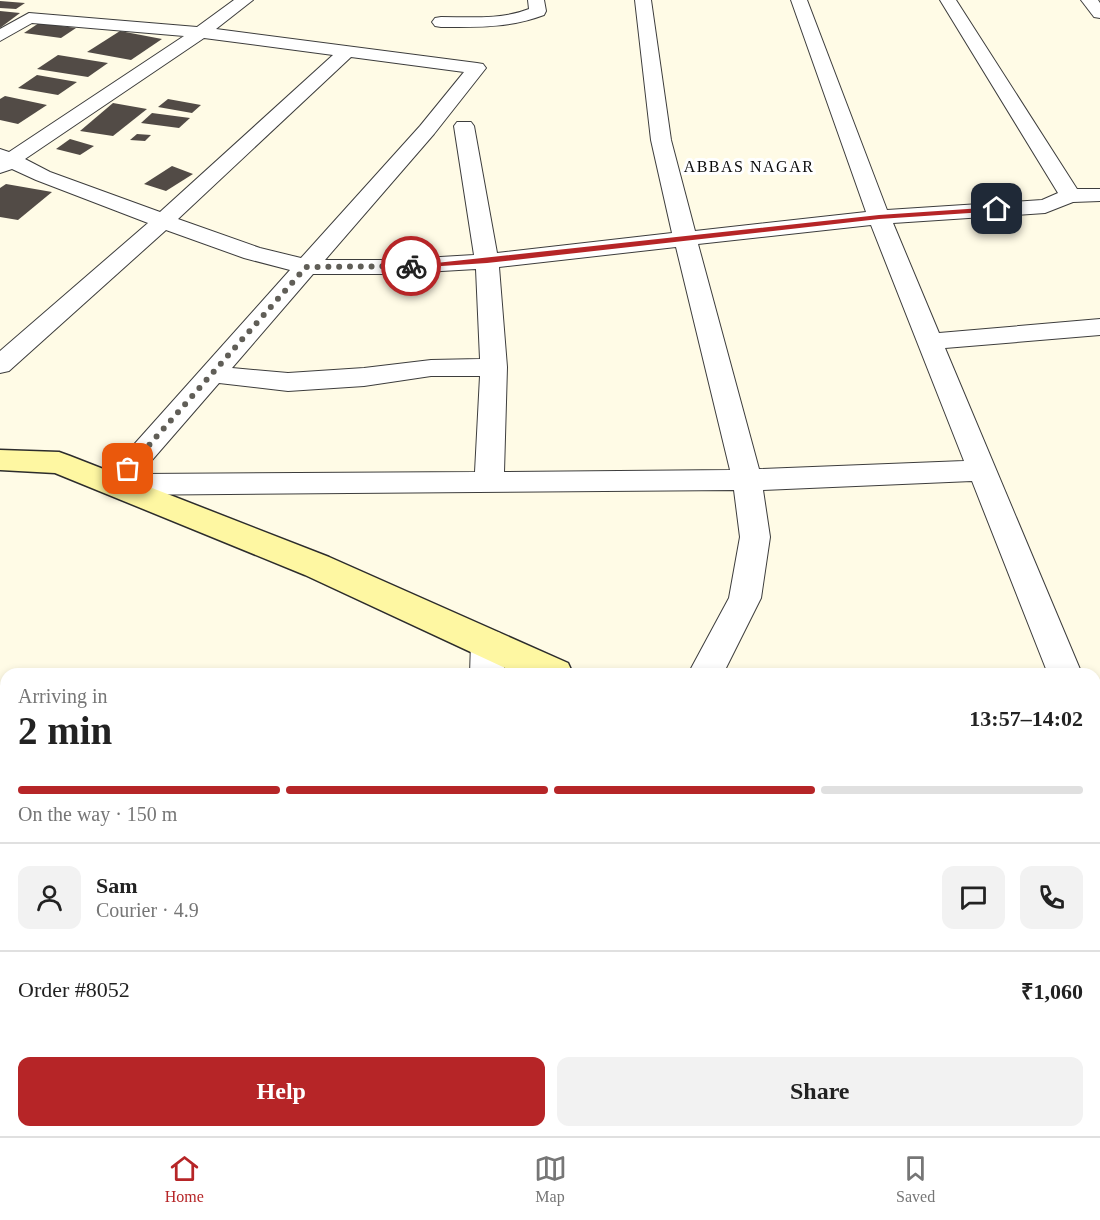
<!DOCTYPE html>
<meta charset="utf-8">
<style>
:root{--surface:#fff;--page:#f2f2f2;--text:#222;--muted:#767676;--line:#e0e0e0;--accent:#b62527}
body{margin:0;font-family:Georgia,serif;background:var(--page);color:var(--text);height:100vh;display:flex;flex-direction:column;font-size:22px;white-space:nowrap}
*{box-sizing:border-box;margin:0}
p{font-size:20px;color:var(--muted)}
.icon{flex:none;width:33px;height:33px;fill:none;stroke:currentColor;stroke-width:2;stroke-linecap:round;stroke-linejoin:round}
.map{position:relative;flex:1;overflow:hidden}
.side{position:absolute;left:0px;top:668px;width:1101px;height:470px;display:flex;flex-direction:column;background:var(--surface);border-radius:18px 18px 0 0;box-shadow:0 3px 9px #0003}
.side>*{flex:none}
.pin{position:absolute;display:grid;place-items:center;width:51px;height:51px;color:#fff;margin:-26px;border-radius:12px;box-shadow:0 3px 9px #0006}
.courier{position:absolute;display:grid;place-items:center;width:60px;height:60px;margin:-30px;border:4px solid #b62527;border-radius:50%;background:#fff;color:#222;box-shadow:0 2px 8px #0007}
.summary em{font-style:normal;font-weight:700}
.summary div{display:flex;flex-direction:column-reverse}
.summary{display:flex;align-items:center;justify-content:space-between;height:102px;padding:0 18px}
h1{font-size:39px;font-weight:700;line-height:45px}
.bar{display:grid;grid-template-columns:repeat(4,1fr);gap:9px 6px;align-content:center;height:72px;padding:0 18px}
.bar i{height:8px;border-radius:4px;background:var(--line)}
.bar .selected{background:var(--accent)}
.bar p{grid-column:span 4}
.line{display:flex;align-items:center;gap:15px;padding:0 18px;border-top:2px solid var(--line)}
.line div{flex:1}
.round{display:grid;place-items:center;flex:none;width:63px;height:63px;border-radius:12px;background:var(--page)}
.button{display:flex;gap:12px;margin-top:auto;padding:12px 18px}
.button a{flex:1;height:69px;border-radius:12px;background:var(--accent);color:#fff;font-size:24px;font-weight:700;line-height:69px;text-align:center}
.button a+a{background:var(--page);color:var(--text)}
.tabs{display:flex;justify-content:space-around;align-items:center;height:84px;border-top:2px solid var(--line);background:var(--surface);font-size:16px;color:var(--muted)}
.tabs a{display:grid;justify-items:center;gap:3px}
.tabs .selected{color:var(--accent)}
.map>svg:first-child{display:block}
.building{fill:#524b46}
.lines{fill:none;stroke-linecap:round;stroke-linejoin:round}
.street-casing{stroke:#3d3d3d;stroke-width:2}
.secondary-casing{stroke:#2c2c2c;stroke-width:3}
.highway-casing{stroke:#1b1b1b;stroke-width:3}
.street{fill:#fff;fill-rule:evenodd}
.secondary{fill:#fef7a2;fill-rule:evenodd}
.highway{fill:#f3a050;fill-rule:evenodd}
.route{fill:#b62527}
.done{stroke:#605e57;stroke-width:6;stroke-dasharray:0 10.8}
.labels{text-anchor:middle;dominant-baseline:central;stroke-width:6;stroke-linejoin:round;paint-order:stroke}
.far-neighbourhood-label{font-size:16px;letter-spacing:1.5px;fill:#0a0a0a;stroke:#fff}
</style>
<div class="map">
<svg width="1100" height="1136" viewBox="0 0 1100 1136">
<rect width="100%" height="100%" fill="#fffbe6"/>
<g class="building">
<path d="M0,1L25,3L16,9L0,8Z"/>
<path d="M0,11L20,13L0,28Z"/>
<path d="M39,23L76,28L61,38L24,33Z"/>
<path d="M120,31L162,39L131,60L87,52Z"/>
<path d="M58,55L108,63L88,77L37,69Z"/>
<path d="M37,75L77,82L58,95L18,88Z"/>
<path d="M5,96L47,105L18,124L0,120V99Z"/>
<path d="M168,99L201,105L192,113L158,107Z"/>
<path d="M113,103L147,109L113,136L80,131Z"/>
<path d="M152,113L190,118L179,128L141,123Z"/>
<path d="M137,134L151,135L145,141L130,140Z"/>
<path d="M70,139L94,146L80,155L56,149Z"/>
<path d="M172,166L193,174L166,191L144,184Z"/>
<path d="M6,184L52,192L18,220L0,217V188Z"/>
</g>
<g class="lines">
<defs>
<g id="street">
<path d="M234,0H253L216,29L477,63L483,64L486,68L434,134L325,260H390L474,255L454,126L457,122H471L474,126L497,253L672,233L651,140L635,0H651L671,140L695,231L866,212L791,0H807L887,210L1042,200L1058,193L940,0H956L1077,189H1100V201L1073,202L1045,213L893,223L939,333L1100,319V335L945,348L1082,674H1048L972,481L763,490L770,537L761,598L723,674H688L729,598L740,537L734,490L114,495L104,492L99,485L104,478L290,270L244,258L166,230L9,371L0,373V351L148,223L36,180L12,169L0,173V149L9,152L184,36L32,23L0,41V29L29,13L197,27ZM204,38L333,55L160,212L50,172L25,159ZM351,57L464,72L420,126L301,258L260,248L178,219ZM871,225L964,461L759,469L698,244ZM676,247L730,470L504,472L507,367L499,267ZM476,269L480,359L431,360L364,368L288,373L232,368L313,274H390ZM431,376H480L475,472L140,474L219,383L288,391L364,386Z"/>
<path d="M528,0H544L546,11L544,15C510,28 476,27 441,27L435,26L432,22L435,18L441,17C470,17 501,20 529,9Z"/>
<path d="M1081,0H1098L1100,3V18L1094,17Z"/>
<path d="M488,629L500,633L505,643L504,674H470L471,643L476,633Z"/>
<path d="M1095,731L1100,733V775L1095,773Z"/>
</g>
<g id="secondary">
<path d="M0,450L59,452L70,456L329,557L568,663L573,674H518L305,575L55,473L0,470Z"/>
<path d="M0,693L6,695V734L0,732Z"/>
<rect x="1095" y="842" width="5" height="40"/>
<path d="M179,1131H227L229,1136H181Z"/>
</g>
<g id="highway">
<path d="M0,914L6,917V975L0,972Z"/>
<path d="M47,1131H95L97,1136H49Z"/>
</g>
</defs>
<use href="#street" class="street-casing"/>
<use href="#secondary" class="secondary-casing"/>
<use href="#highway" class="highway-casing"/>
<use href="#street" class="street"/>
<use href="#secondary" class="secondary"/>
<use href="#highway" class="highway"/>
</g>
<path class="route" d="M997,207L1000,211L879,219L487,263L411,268L408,266L879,215Z"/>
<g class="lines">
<path class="done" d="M128,469L306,267L411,266"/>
</g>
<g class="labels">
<g class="far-neighbourhood-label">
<text x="749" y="166">ABBAS NAGAR</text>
</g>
</g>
</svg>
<div class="pin" style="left:128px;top:469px;background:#ea580c"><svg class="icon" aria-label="bag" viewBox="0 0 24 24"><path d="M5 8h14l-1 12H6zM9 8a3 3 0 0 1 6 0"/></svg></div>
<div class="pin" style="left:997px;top:209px;background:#1f2937"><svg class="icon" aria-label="home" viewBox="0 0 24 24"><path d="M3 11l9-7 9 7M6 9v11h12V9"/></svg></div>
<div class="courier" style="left:411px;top:266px"><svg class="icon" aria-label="bike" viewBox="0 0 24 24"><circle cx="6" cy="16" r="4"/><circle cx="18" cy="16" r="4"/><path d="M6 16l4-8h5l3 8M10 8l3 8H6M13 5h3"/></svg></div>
<section class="side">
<div class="summary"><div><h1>2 min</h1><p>Arriving in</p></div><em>13:57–14:02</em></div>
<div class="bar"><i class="selected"></i><i class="selected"></i><i class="selected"></i><i></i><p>On the way · 150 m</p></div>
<div class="line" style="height:108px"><a class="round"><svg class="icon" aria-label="person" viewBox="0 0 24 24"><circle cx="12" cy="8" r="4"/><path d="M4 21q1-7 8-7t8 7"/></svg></a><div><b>Sam</b><p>Courier · 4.9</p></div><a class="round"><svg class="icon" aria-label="chat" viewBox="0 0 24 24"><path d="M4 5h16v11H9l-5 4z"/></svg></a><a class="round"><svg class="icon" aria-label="phone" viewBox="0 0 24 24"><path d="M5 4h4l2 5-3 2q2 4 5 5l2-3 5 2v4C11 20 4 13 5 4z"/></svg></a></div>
<div class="line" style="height:78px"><div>Order #8052</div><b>₹1,060</b></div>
<div class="button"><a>Help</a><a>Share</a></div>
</section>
</div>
<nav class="tabs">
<a class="selected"><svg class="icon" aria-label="home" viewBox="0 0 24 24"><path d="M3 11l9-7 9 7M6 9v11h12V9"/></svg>Home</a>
<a><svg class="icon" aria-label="map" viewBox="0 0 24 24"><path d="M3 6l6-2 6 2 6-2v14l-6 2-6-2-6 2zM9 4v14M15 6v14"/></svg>Map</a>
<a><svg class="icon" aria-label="saved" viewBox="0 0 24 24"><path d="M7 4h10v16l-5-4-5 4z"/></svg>Saved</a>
</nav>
